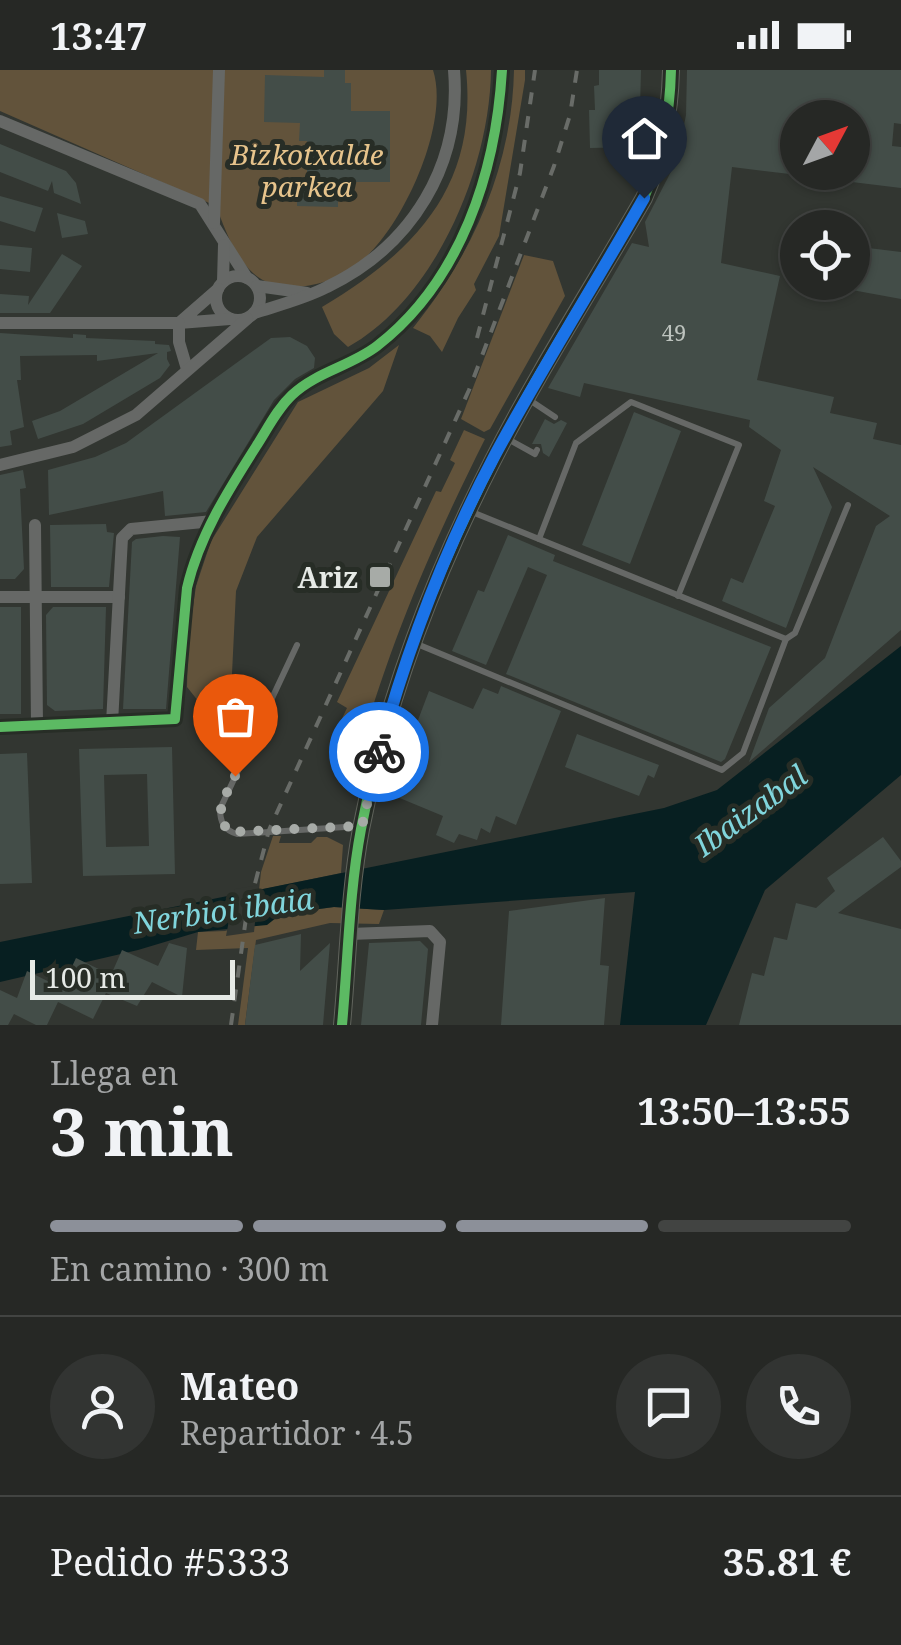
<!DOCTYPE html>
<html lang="es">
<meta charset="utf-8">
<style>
:root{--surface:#262825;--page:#323432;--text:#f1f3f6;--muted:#a4a6a7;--line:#424442;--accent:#8c9099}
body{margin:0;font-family:"Noto Serif",serif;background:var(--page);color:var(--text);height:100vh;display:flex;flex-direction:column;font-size:38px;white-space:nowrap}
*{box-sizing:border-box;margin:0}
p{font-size:32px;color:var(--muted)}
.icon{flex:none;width:55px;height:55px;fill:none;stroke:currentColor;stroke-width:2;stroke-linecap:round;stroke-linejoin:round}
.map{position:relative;height:955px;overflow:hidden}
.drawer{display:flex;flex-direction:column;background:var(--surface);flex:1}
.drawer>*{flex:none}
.needle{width:65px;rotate:49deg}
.buttons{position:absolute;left:780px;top:30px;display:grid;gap:20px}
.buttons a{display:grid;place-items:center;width:90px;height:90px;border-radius:50%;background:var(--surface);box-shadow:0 2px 8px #0004,0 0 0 2px var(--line);font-size:50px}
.scale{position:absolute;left:30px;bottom:25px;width:205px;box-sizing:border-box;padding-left:10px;border:5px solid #e6eae6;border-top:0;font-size:28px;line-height:35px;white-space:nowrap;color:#e6eae6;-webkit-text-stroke:8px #272d26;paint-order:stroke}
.pin{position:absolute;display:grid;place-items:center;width:85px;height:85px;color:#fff;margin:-102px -42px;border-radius:50% 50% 50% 0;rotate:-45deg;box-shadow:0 0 10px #0007}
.pin .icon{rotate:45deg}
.courier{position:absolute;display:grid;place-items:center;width:100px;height:100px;margin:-50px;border:8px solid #1a73e8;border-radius:50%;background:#fff;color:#222;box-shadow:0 2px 12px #0007}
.head em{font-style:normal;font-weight:700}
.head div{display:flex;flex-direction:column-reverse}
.head{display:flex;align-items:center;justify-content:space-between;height:170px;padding:0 50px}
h1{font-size:65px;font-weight:700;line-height:75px}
.bar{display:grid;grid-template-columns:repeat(4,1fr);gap:15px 10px;align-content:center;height:120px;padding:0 50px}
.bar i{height:12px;border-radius:8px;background:var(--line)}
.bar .selected{background:var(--accent)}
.bar p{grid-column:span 4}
.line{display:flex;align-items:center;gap:25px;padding:0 50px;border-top:2px solid var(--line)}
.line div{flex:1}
.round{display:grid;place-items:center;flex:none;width:105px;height:105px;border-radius:52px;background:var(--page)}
.status{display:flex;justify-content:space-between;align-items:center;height:70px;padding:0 50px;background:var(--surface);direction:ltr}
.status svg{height:28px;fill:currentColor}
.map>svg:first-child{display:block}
.green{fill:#62533b}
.water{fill:#071f21}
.pier{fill:#323631}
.building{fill:#434d48;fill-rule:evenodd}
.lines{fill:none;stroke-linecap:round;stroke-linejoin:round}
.lane{stroke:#666866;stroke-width:6}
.street{stroke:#666866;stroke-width:12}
.secondary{stroke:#61645d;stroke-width:18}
.rail{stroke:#696c68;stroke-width:4;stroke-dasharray:12 12;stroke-linecap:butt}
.cycleway-casing{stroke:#272d26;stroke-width:16}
.cycleway{stroke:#5cba63;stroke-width:10}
.done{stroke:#a7aba7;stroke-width:10;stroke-dasharray:0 18}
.route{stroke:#1a73e8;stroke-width:12}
.poi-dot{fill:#a7aba7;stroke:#272d26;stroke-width:4}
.labels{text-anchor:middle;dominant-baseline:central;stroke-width:10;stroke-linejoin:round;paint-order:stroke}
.number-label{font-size:22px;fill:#bdc3be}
.park-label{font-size:28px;font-style:italic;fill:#e7c48c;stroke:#272d26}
.poi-label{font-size:28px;font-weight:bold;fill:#e6eae6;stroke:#272d26;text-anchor:end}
.water-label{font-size:30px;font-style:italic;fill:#80d5dc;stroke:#272d26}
</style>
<div class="status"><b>13:47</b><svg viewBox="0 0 49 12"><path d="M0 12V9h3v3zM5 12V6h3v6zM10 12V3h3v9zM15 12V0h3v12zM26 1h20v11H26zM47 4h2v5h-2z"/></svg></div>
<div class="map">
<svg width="901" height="955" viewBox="0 0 901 955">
<rect width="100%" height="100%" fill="#323631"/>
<g class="green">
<path d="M0,0H433C450,52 405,152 365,188C346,206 320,216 295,217C281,218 264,213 253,203C234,186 225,159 216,136L0,41Z"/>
<path d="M466,0H491C490,97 436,228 348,277L334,264L322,237C416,181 478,116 466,0Z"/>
<path d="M514,0H525V10L499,166L474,214L476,220L458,248L442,282L430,266L413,258C473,183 512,97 514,0Z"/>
<path d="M524,185L553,191L565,226L490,359L484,362L461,349Z"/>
<path d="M399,275L383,321L257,467L236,521L230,645L210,646L187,617L188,571L196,516L211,471L298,332L369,298Z"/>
<path d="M464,360L485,369C432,475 393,565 360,679L356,677L359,669L337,659L347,638L337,632L436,421L441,422L455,393L450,390Z"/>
<path d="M273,766H281L279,773H311L317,767H327L343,775L341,803L259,820L261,802Z"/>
<path d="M334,837L384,840L379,854L330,853L256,870L245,955H238L248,878L196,880L198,862L225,861L281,844Z"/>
</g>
<path class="water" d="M901,576V705L765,820L706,955H620L635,822L384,840L334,837L281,844L267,855L198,862L138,880L0,912V872L664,738L717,720Z"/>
<path class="pier" d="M259,815L254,862L226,866L235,819Z"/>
<g class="building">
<path d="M324,0H345V13H351V41H390V112H349V117H338V137L297,136V110H307V71H299L300,53L264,52L265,5L324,7Z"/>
<path d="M599,0H641L639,77L590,78L589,40H595L594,16L599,15Z"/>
<path d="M687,0H901V54L894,53L892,76L901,77V118L852,112V48H798V105L732,97L721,193L780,206L757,310L834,327L830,343L877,353L873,369L901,375V560L749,692L769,638L825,588L876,456L890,446L813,397L832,437L786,558L722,531L731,508L743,513L775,436L764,431L781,380L749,357L750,350L584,313L580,327L548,318L632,173L649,177L645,152L677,90L686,45Z"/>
<path d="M0,74L66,101L76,113L81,134L54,123L52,111L48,121L0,102Z"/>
<path d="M0,126L43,138L35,162L0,151Z"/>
<path d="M57,143L85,151L88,164L62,168Z"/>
<path d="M0,175L32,178L30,202L0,199Z"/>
<path d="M852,176L901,182V229L852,220Z"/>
<path d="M62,184L82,196L50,243H0V224L29,226L28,235Z"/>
<path d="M0,263L73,268V264L86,265V268L155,271V274L169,275L171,281L167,282V289L170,295L160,308L83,354L38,369L32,351L60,341L158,283L97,291V285L20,286L21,310H17L24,357L10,361L12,375L0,377Z"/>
<path d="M290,267L307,276L315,288L314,298L295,309L274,330L206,442L165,446L163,421L49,445L48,400L95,387L126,373L271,268Z"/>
<path d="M634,342L681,361L630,494L582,475Z"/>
<path d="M545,349L554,354L561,350L567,353L549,387L543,383L541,374H532Z"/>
<path d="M23,400L26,418L20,419L24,499L15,509H0V405Z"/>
<path d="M106,454L107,462L114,463L109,517H51L50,455Z"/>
<path d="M508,465L555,485L553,491L771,577L725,689L721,692L506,604L547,505L528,497L486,595L452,581L478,520L484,522Z"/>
<path d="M163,466L180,467L166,639H123L132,472L136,469Z"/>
<rect x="0" y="537" width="21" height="107"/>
<path d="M53,537H106L103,639L55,641L47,635L46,545Z"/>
<path d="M501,616L561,641L516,755L496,746L490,763L481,758L477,770L459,764L454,773L436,765L443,746L390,724L429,621L473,639L483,618L498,624Z"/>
<path d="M577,664L659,695L654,708L648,705L639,726L565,697Z"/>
<path d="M172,677L175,804L83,806L79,679ZM147,704L149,776L106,777L104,705Z"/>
<path d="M27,683L32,813L0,814V684Z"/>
<path d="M883,767L901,791V797L838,843L901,859V955H739L752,903L764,906L774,867L787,870L796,833L816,838L835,821L827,808Z"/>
<path d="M605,828L600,895L609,896L604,955H501L509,841Z"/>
<path d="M301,864L300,901L330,873L323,955H245L255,875Z"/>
<path d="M420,871L428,879L421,955H361L369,873Z"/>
<path d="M169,873L187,878L182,927L152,912L137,936L106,923L93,949L58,932L47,955H36L14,944L8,955H0V920L17,928L27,901L62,918L76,888L111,905L122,880L158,896Z"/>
</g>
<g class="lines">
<g class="lane">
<path d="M528,329L555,347"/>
<path d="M506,368L535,384L537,380"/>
<path d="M472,442L786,569"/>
<path d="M539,469L576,373L631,332L739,375L678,526"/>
<path d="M417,574L722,700L743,683L786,569L795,563L848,435"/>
<path d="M297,575L220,739C220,752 224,760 237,764L360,756"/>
</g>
<g class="street">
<path d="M0,51L200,134L247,208"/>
<path d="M214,153L219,0"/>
<circle cx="238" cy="228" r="22"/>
<path d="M223,212L224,175"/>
<path d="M257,216L307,223"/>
<path d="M218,219L179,253L230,249"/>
<path d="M254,243C279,235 304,229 327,217C412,176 462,95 454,0"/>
<path d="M0,253H179V272L187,299"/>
<path d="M0,395L73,377L136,345L247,249"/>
<path d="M35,455L37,656"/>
<path d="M0,527H119"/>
<path d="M112,653L122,468L131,459L213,451"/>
<path d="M0,657L175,649L187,518C199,466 229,419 257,375C268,358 277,339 292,325C316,302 351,296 377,276C461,211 496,102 502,0"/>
<path d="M350,864L430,861L440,872L432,955"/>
</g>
<path class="secondary" d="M342,955C348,890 349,823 361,759C386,630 433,507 493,390C539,300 594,215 644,128C662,87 670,45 671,0"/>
<g class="rail">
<path d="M477,268L520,103L535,0"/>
<path d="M231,955L246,848L269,760L469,320L554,96L570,45L577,0"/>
</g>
<defs>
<g id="cycleway">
<path d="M0,657L175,649L187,518C199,466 229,419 257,375C268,358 277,339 292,325C316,302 351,296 377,276C461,211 496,102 502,0"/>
<path d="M342,955C348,890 349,823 361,759C386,630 433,507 493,390C539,300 594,215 644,128C662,87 670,45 671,0"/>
</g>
</defs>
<use href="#cycleway" class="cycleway-casing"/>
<use href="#cycleway" class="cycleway"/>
</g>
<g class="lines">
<path class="done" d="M235,706C226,726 211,744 230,762L362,756L379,682"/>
<path class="route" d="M379,682C407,579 445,479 495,385C542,298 595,214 644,128"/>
</g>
<rect class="poi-dot" x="368" y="495" width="24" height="24" rx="5"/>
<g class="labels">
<g class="number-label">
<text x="674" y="262">49</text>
</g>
<g class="park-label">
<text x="307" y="84">Bizkotxalde<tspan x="307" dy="32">parkea</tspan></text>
</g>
<g class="poi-label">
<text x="358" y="507">Ariz</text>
</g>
<g class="water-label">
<text transform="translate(750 740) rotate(-36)">Ibaizabal</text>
<text transform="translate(223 840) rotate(-8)">Nerbioi ibaia</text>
</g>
</g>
</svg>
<div class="buttons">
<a><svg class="needle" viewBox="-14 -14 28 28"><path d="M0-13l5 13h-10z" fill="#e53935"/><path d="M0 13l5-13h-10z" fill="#a4a6a7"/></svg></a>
<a><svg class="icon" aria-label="locate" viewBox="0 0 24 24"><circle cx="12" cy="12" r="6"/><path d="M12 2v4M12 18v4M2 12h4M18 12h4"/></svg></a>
</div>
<div class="scale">100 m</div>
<div class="pin" style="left:235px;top:706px;background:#ea580c"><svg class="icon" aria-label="bag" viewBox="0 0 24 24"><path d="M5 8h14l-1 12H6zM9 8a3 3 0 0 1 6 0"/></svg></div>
<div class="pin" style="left:644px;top:128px;background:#1f2937"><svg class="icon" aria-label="home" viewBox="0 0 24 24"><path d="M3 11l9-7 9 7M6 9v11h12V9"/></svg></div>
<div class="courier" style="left:379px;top:682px"><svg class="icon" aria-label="bike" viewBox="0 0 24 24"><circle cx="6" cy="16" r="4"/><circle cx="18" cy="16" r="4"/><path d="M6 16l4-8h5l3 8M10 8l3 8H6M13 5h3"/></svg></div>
</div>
<section class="drawer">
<div class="head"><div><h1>3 min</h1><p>Llega en</p></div><em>13:50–13:55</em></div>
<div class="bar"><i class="selected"></i><i class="selected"></i><i class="selected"></i><i></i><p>En camino · 300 m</p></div>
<div class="line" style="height:180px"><a class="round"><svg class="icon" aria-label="person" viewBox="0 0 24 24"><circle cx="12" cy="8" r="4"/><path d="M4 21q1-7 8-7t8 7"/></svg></a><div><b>Mateo</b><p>Repartidor · 4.5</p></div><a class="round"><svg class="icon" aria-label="chat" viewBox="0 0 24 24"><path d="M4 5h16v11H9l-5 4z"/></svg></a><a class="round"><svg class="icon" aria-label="phone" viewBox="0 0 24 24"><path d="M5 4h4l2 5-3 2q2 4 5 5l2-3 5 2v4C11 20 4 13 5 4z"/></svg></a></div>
<div class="line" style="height:130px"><div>Pedido #5333</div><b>35.81 €</b></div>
</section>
